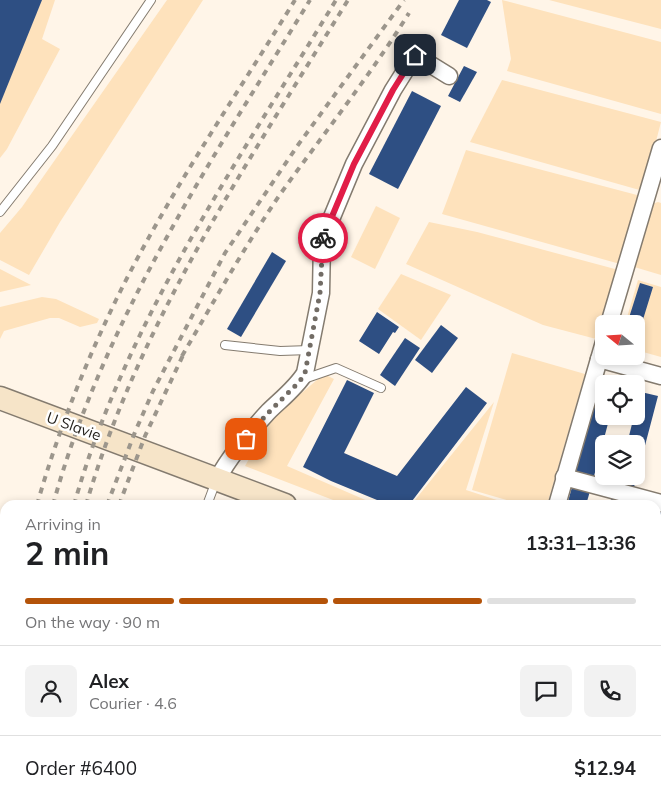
<!DOCTYPE html>
<meta charset="utf-8">
<style>
:root{--surface:#fff;--page:#f2f2f2;--text:#202124;--muted:#757577;--line:#e0e0e0;--accent:#b45309}
body{margin:0;font-family:Mulish,sans-serif;background:var(--page);color:var(--text);height:100vh;display:flex;flex-direction:column;font-size:19px;white-space:nowrap}
*{box-sizing:border-box;margin:0}
p{font-size:16px;color:var(--muted)}
.icon{flex:none;width:28px;height:28px;fill:none;stroke:currentColor;stroke-width:2;stroke-linecap:round;stroke-linejoin:round}
.map{position:relative;flex:1;overflow:hidden}
.panel{position:absolute;left:0px;top:500px;width:661px;height:310px;display:flex;flex-direction:column;background:var(--surface);border-radius:15px 15px 0 0;box-shadow:0 2px 8px #0003}
.panel>*{flex:none}
.needle{width:32px;rotate:288deg}
.buttons{position:absolute;left:595px;top:315px;display:grid;gap:10px}
.buttons a{display:grid;place-items:center;width:50px;height:50px;border-radius:8px;background:var(--surface);box-shadow:0 2px 8px #0003;font-size:25px}
.pin{position:absolute;display:grid;place-items:center;width:42px;height:42px;color:#fff;margin:-21px;border-radius:10px;box-shadow:0 2px 8px #0006}
.courier{position:absolute;display:grid;place-items:center;width:50px;height:50px;margin:-25px;border:4px solid #e11d48;border-radius:50%;background:#fff;color:#222;box-shadow:0 1px 6px #0007}
.overview em{font-style:normal;font-weight:700}
.overview div{display:flex;flex-direction:column-reverse}
.overview{display:flex;align-items:center;justify-content:space-between;height:85px;padding:0 25px}
h1{font-size:32px;font-weight:700;line-height:38px}
.bar{display:grid;grid-template-columns:repeat(4,1fr);gap:8px 5px;align-content:center;height:60px;padding:0 25px}
.bar i{height:6px;border-radius:4px;background:var(--line)}
.bar .on{background:var(--accent)}
.bar p{grid-column:span 4}
.line{display:flex;align-items:center;gap:12px;padding:0 25px;border-top:1px solid var(--line)}
.line div{flex:1}
.round{display:grid;place-items:center;flex:none;width:52px;height:52px;border-radius:8px;background:var(--page)}
.map>svg:first-child{display:block}
.green{fill:#fee2bc}
.building{fill:#2e4f83}
.lines{fill:none;stroke-linecap:round;stroke-linejoin:round}
.service-casing{stroke:#847b6f;stroke-width:10}
.minor-casing{stroke:#847b6f;stroke-width:19}
.secondary-casing{stroke:#847b6f;stroke-width:25}
.service{stroke:#fff;stroke-width:8}
.minor{stroke:#fff;stroke-width:16}
.secondary{stroke:#f6e4c8;stroke-width:22}
.rail{stroke:#9c968c;stroke-width:4;stroke-dasharray:6 6;stroke-linecap:butt}
.done{stroke:#726c65;stroke-width:5;stroke-dasharray:0 9}
.route{stroke:#e11d48;stroke-width:6}
.labels{text-anchor:middle;dominant-baseline:central;stroke-width:5;stroke-linejoin:round;paint-order:stroke}
.street-label{font-size:15px;fill:#26231e;stroke:#fff}
</style>
<div class="map">
<svg width="661" height="810" viewBox="0 0 661 810">
<rect width="100%" height="100%" fill="#fff5e8"/>
<g class="green">
<path d="M0,0H55L42,39L60,49L7,149L0,158Z"/>
<path d="M167,0H203L60,222L29,275L0,260V233L22,207Z"/>
<path d="M502,0L661,42V114L507,71L511,59Z"/>
<path d="M549,0H661V29Z"/>
<path d="M502,80L661,122L643,191L470,142Z"/>
<path d="M466,150L637,195L640,201L620,264L442,214Z"/>
<path d="M658,202L661,203V275L631,266L649,205Z"/>
<path d="M376,206L400,218L375,269L351,257Z"/>
<path d="M429,222L477,232L615,269L619,275L600,340L543,325L406,264Z"/>
<path d="M0,269L31,285L0,292Z"/>
<path d="M401,274L451,295L421,340L378,309Z"/>
<path d="M638,280L661,287V357L636,350V324H625Z"/>
<path d="M42,297L56,299L99,319L97,323L80,327L59,318H50L4,331L0,339V307Z"/>
<path d="M512,353L585,374L547,505H524L472,490Z"/>
<path d="M324,374L334,379L287,466L377,505H346L245,466L272,418Z"/>
<path d="M494,402L466,490L512,505H411Z"/>
<path d="M656,642L661,644V810H178L179,805H656Z"/>
</g>
<g class="building">
<path d="M0,0H42L0,104Z"/>
<path d="M459,0H487L491,2L467,48L441,35Z"/>
<path d="M464,66L477,72L460,102L448,96Z"/>
<path d="M412,91L441,106L398,189L369,174Z"/>
<path d="M272,252L286,261L241,337L227,329Z"/>
<path d="M640,283L653,287L637,339L636,324H627Z"/>
<path d="M377,312L399,327L395,333L393,332L379,354L359,341Z"/>
<path d="M441,325L458,338L432,373L415,360Z"/>
<path d="M405,338L420,348L395,386L380,375Z"/>
<path d="M347,380L374,393L344,453L397,476L466,387L487,403L409,505H384L376,502L377,500L331,481L303,467Z"/>
<path d="M601,380L611,383L604,384V416H610L594,476L576,471Z"/>
<path d="M641,392L658,396L637,476L636,444H627L634,416H636V408Z"/>
<path d="M618,476H637L634,487L616,482Z"/>
<path d="M572,487L590,491L586,505H567Z"/>
<path d="M612,497L629,502V505H610Z"/>
<path d="M656,509L661,511V543L657,559Z"/>
</g>
<g class="lines">
<defs>
<g id="service">
<path d="M0,212L52,146L151,0"/>
<path d="M225,345L280,351L310,350"/>
<path d="M304,379L336,368L381,388"/>
<path d="M207,505L216,481"/>
</g>
<g id="minor">
<path d="M609,324L661,148"/>
<path d="M599,359L661,376"/>
<path d="M564,477L661,503"/>
<path d="M217,480C227,460 252,429 268,412C280,400 296,388 305,373L321,293L322,241L354,164L393,90L415,55L449,76"/>
<path d="M557,505L604,342"/>
</g>
<g id="secondary">
<path d="M0,398L285,505"/>
<path d="M656,619L661,620"/>
</g>
</defs>
<use href="#service" class="service-casing"/>
<use href="#minor" class="minor-casing"/>
<use href="#secondary" class="secondary-casing"/>
<use href="#service" class="service"/>
<use href="#minor" class="minor"/>
<use href="#secondary" class="secondary"/>
<g class="rail">
<path d="M182,356C214,301 245,246 281,193C324,133 370,76 409,13"/>
<path d="M37,505C57,434 84,366 116,300C167,196 234,99 295,0"/>
<path d="M53,505C103,321 211,161 310,0"/>
<path d="M74,505C125,323 239,160 336,0"/>
<path d="M86,505C139,322 249,161 348,0"/>
<path d="M107,505L135,432L153,391L225,253L298,145L404,0"/>
<path d="M119,505L145,436L185,351"/>
<path d="M0,687L5,652"/>
<path d="M7,810V805"/>
<path d="M25,810V805"/>
<path d="M36,810V805"/>
<path d="M50,810L51,805"/>
<path d="M61,810L62,805"/>
</g>
</g>
<g class="lines">
<path class="done" d="M246,439L266,415L300,381L305,373L320,293L323,238"/>
<path class="route" d="M323,238L354,164L393,90L415,55"/>
</g>
<g class="labels">
<g class="street-label">
<text transform="translate(74 426) rotate(20)">U Slavie</text>
</g>
</g>
</svg>
<div class="buttons">
<a><svg class="needle" viewBox="-14 -14 28 28"><path d="M0-13l5 13h-10z" fill="#e53935"/><path d="M0 13l5-13h-10z" fill="#757577"/></svg></a>
<a><svg class="icon" aria-label="locate" viewBox="0 0 24 24"><circle cx="12" cy="12" r="6"/><path d="M12 2v4M12 18v4M2 12h4M18 12h4"/></svg></a>
<a><svg class="icon" aria-label="layers" viewBox="0 0 24 24"><path d="M12 4l9 5-9 5-9-5zM3 14l9 5 9-5"/></svg></a>
</div>
<div class="pin" style="left:246px;top:439px;background:#ea580c"><svg class="icon" aria-label="bag" viewBox="0 0 24 24"><path d="M5 8h14l-1 12H6zM9 8a3 3 0 0 1 6 0"/></svg></div>
<div class="pin" style="left:415px;top:55px;background:#1f2937"><svg class="icon" aria-label="home" viewBox="0 0 24 24"><path d="M3 11l9-7 9 7M6 9v11h12V9"/></svg></div>
<div class="courier" style="left:323px;top:238px"><svg class="icon" aria-label="bike" viewBox="0 0 24 24"><circle cx="6" cy="16" r="4"/><circle cx="18" cy="16" r="4"/><path d="M6 16l4-8h5l3 8M10 8l3 8H6M13 5h3"/></svg></div>
<section class="panel">
<div class="overview"><div><h1>2 min</h1><p>Arriving in</p></div><em>13:31–13:36</em></div>
<div class="bar"><i class="on"></i><i class="on"></i><i class="on"></i><i></i><p>On the way · 90 m</p></div>
<div class="line" style="height:90px"><a class="round"><svg class="icon" aria-label="person" viewBox="0 0 24 24"><circle cx="12" cy="8" r="4"/><path d="M4 21q1-7 8-7t8 7"/></svg></a><div><b>Alex</b><p>Courier · 4.6</p></div><a class="round"><svg class="icon" aria-label="chat" viewBox="0 0 24 24"><path d="M4 5h16v11H9l-5 4z"/></svg></a><a class="round"><svg class="icon" aria-label="phone" viewBox="0 0 24 24"><path d="M5 4h4l2 5-3 2q2 4 5 5l2-3 5 2v4C11 20 4 13 5 4z"/></svg></a></div>
<div class="line" style="height:65px"><div>Order #6400</div><b>$12.94</b></div>
</section>
</div>
